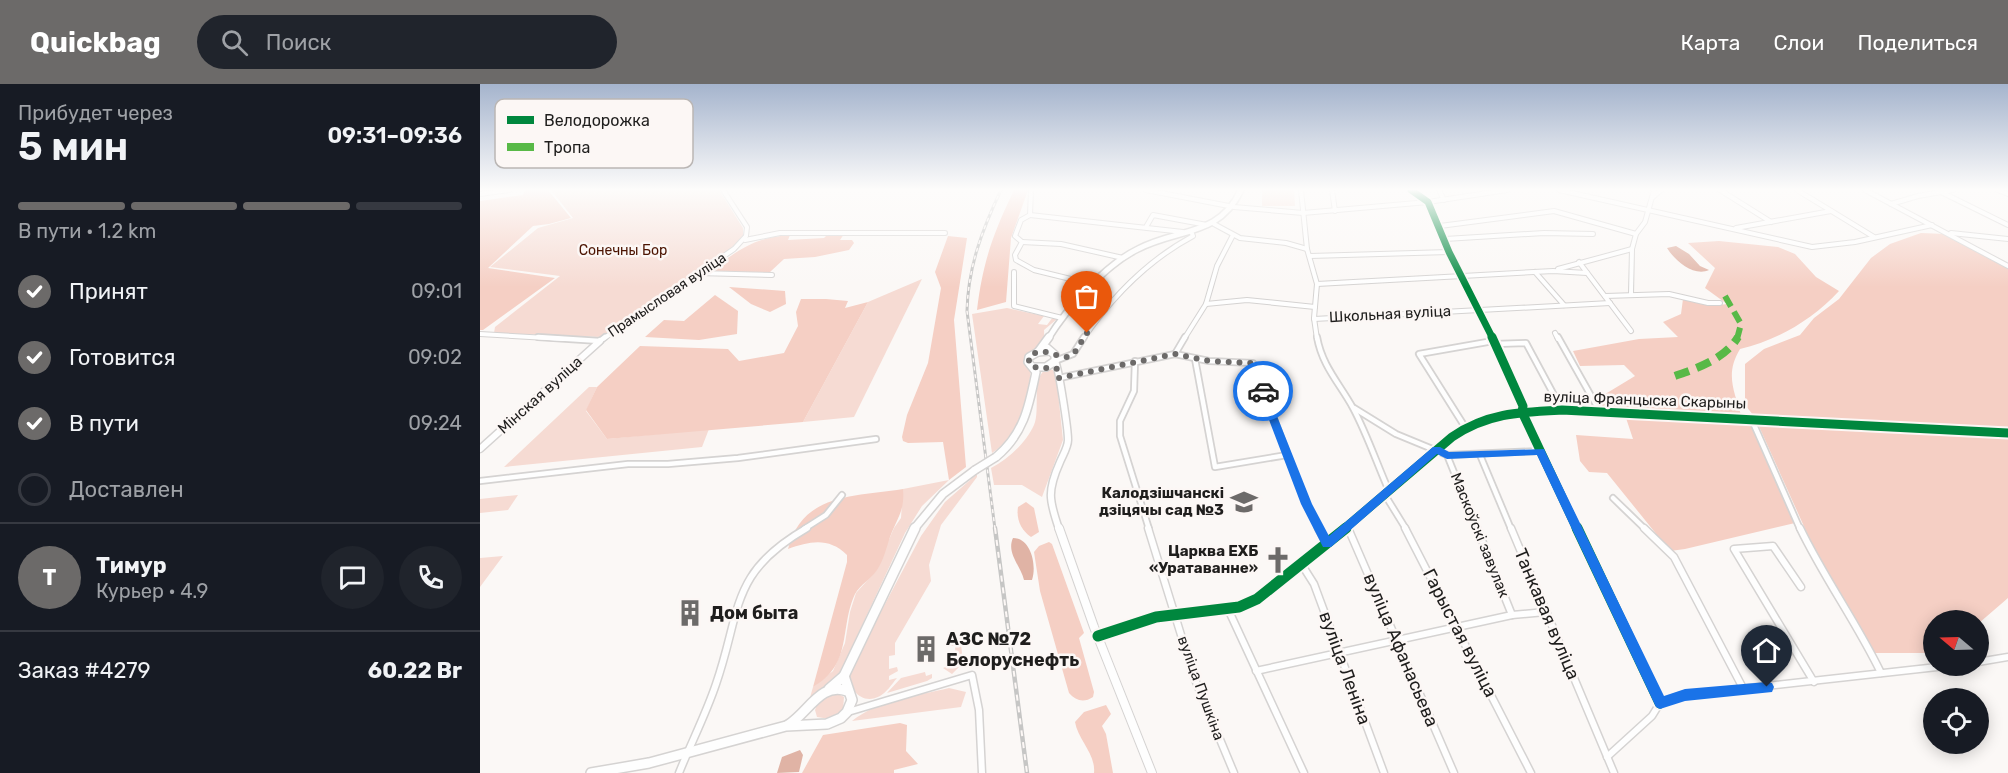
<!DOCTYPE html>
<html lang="ru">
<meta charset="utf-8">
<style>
:root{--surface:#171b24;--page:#20242c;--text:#f1f3f6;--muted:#9ea1a6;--line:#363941;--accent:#6c6a69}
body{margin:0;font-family:Rubik,sans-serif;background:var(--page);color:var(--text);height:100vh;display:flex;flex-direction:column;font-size:22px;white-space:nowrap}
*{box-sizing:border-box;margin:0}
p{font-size:20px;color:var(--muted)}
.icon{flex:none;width:33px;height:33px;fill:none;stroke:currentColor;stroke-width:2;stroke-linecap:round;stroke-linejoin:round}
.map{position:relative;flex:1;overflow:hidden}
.panel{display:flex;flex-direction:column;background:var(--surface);width:480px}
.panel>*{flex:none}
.needle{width:39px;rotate:289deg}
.buttons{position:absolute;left:1443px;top:526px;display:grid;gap:12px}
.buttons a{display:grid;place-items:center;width:66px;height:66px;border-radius:50%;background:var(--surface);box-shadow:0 3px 15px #0003;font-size:30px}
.pin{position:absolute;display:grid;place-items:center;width:51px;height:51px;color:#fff;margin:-62px -26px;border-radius:50% 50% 50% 0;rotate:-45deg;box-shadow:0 0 6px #0007}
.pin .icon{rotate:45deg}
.courier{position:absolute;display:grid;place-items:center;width:60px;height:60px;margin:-30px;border:4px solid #1a73e8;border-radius:50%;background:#fff;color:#222;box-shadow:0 2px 8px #0007}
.summary em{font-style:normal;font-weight:600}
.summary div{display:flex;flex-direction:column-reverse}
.summary{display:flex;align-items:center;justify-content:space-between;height:102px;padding:0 18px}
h1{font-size:39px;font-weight:600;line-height:45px}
.bar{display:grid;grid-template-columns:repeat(4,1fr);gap:9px 6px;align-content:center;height:72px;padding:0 18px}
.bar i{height:8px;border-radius:4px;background:var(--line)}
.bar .active{background:var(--accent)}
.bar p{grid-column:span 4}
.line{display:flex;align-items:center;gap:15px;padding:0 18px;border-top:2px solid var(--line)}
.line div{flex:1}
.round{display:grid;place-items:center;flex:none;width:63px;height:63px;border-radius:32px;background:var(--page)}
ol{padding:0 18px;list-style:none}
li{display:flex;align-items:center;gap:18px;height:66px}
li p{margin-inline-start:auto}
li .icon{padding:6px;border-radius:50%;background:var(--accent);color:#fff;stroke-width:4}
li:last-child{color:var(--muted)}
li i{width:33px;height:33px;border:3px solid var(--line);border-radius:50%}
header{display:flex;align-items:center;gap:36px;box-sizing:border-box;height:84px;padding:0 30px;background:var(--accent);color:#fff}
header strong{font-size:28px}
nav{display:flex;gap:33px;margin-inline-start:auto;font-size:21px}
.search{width:420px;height:54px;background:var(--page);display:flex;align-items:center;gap:15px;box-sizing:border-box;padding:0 21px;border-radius:33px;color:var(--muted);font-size:22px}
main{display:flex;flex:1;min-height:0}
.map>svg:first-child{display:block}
.green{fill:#f6dbd3}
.forest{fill:#f5cfc4}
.water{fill:#e0b3a5}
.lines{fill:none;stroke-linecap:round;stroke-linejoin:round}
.minor-far2-casing{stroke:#d5d3d2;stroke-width:6}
.minor-far1-casing{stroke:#d5d3d2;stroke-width:8}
.minor-casing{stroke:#d5d3d2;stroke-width:9}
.tertiary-far1-casing{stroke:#d5d3d2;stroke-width:9}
.tertiary-casing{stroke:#d5d3d2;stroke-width:10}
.secondary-far2-casing{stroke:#d5d3d2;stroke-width:8}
.secondary-far1-casing{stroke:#d5d3d2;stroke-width:10}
.secondary-casing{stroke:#d5d3d2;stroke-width:12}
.minor-far2{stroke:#fefefe;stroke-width:4}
.minor-far1{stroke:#fefefe;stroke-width:4.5}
.minor{stroke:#fefefe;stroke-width:6}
.tertiary-far1{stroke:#fefefe;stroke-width:6}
.tertiary{stroke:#fefefe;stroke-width:8}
.secondary-far2{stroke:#fefefe;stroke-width:5}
.secondary-far1{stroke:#fefefe;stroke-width:7}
.secondary{stroke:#fefefe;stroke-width:9}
.rail-far1-casing{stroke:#c6c6c5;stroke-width:3}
.rail-casing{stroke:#c6c6c5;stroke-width:4.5}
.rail-far1{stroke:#fcf7f5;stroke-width:1.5;stroke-dasharray:4;stroke-linecap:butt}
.rail{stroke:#fcf7f5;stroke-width:2;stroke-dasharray:6;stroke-linecap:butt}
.secondary-bridge-casing{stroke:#d5d3d2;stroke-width:10;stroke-linecap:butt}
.secondary-bridge{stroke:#fefefe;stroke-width:7}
.quiet-far1{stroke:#58b947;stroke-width:6;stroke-dasharray:12 6;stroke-linecap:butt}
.quiet{stroke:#58b947;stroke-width:8;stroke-dasharray:15 8;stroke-linecap:butt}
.cycleway-far2-casing{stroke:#fcf7f5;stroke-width:10}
.cycleway-far1-casing{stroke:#fcf7f5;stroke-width:13}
.cycleway-casing{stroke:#fcf7f5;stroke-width:15}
.cycleway-far2{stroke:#00873e;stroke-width:7}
.cycleway-far1{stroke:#00873e;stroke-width:9}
.cycleway{stroke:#00873e;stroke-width:11}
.route{fill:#1a73e8}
.done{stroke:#6c6a69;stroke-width:6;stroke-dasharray:0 10.8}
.labels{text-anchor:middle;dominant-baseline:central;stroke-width:5;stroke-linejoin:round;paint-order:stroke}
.far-park-label{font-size:14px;fill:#4c1402;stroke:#fcf7f5}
.far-street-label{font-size:14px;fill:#1f1e1d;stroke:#fcf7f5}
.street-label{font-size:15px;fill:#1f1e1d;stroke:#fcf7f5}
.poi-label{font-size:15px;font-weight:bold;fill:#1f1e1d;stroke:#fcf7f5;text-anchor:end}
.near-poi-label{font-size:18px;font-weight:bold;fill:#1f1e1d;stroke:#fcf7f5;text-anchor:start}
.near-street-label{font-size:18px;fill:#1f1e1d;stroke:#fcf7f5}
.key{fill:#fcf7f5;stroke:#bab6b4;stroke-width:1.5}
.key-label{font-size:16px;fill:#1f1e1d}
</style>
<header>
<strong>Quickbag</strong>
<div class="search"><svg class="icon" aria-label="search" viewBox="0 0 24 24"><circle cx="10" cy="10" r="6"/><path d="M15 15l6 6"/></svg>Поиск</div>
<nav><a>Карта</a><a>Слои</a><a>Поделиться</a></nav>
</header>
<main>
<section class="panel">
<div class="summary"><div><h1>5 мин</h1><p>Прибудет через</p></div><em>09:31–09:36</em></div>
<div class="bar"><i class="active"></i><i class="active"></i><i class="active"></i><i></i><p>В пути · 1.2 km</p></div>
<ol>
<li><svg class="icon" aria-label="check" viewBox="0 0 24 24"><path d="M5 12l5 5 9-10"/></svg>Принят<p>09:01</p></li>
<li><svg class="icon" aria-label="check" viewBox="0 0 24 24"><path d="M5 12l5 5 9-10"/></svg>Готовится<p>09:02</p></li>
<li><svg class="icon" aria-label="check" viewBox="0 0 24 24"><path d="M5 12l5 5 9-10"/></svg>В пути<p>09:24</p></li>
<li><i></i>Доставлен</li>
</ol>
<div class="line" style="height:108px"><b class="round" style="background:var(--accent);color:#fff">Т</b><div><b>Тимур</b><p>Курьер · 4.9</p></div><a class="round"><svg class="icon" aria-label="chat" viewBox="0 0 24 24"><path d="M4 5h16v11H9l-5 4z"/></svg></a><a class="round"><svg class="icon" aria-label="phone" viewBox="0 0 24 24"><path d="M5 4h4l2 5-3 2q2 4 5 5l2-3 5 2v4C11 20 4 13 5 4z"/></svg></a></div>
<div class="line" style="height:78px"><div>Заказ #4279</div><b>60.22 Br</b></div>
</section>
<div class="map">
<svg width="1528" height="689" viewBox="0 0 1528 689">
<rect width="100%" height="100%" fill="#fbf8f6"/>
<g class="green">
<path d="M71,106H239L263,144V153L250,165L121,253L14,249L15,243L80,192L10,183L58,144L93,134Z"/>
<path d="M782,106H814L815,122H782Z"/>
<path d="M442,195L374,333L323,338L388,218Z"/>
<path d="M527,224L564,232L558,240L567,241L573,233L577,235L564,246C565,257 561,264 551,269C553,301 541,351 512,369L492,230Z"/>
<path d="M568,285L573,286L576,290L583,356L562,413L542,401H514L511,384C528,375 546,359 554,341C561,326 550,290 568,285Z"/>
<path d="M109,303H117L106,327L127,355L229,345L222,363L24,383Z"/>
<path d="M497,390V393L461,441L449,481L451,497L415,559V571L409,572V585L417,583L418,587L409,592V596L417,594C412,600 406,609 400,612C382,622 368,605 369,588L441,452L465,418Z"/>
<path d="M469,396L442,422L425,449L359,591L329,617L333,603L353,587L365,559L370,528L376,509L395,488L414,444L421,434L423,405Z"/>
<path d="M38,411L28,426L0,429V415Z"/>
<path d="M23,472L0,503V474Z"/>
<path d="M480,550L483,579L472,590L463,584L476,579L475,562H468L467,559L474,551Z"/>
<path d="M445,588L446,592L452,590V594L447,597L407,609L421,594Z"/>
<path d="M469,604L486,608L481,623L372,637C398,616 437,612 469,604Z"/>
<path d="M357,609L364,613L363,626L350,635L337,633L335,626C338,615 347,611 357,609Z"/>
</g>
<g class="forest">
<path d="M45,106H68L91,134L69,140L53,142L8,184L75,194L3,246H0V117L43,111Z"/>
<path d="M534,106H548L531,154L526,218L497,226C503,177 513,150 534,106Z"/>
<path d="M1441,149L1466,150L1528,184V344L1274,332L1265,321V280L1284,265L1320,251L1334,234L1359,215L1391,174L1410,160Z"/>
<path d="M364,150L360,156H372L374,159L369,166L335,173L304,175L290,188H229C257,167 274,153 310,151L308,156L344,154L347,151Z"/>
<path d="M468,152L487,154L474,236L486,383L469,396L463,358L428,359L423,357L422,353L427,331L448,279L461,204L455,188Z"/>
<path d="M1239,157L1298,163L1315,170L1336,193L1359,207C1332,236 1298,256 1260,265C1245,290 1254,306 1261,331L1122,322V312L1155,292L1144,281L1100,282L1093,267L1159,255L1198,253L1183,238L1201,230L1203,215L1232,222L1247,220L1225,204L1235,184L1208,159Z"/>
<path d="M249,203L305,207L306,220L290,228L271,220Z"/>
<path d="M235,211L258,227L257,250L219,256L165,253L184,236L204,237Z"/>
<path d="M321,215H346L368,217L365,224L388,218L323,338L127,355L106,326L117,303L160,262L248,265L259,277L304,269L318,242L316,228Z"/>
<path d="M1146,334L1270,338L1315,439L1205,465L1190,467L1127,389L1109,388L1100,377L1096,351L1153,355Z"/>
<path d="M1277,338L1528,355V514L1499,539L1498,537H1454L1453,569H1392L1331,458Z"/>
<path d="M423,405C425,427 417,434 410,453C406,465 404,475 397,486C391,495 380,501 375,510C359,545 373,580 333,603L367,478V471C349,453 330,457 308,465C323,408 375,413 423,405Z"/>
<path d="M546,418L554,424L559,448L551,453C541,446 536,435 538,423Z"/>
<path d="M569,458L572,460L604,549L599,554L614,608L613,613C604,619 596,617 589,609L560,507L554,468L559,462Z"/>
<path d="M626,621L631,630L622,642L626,650L633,689H614C616,670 598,656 595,638L604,628Z"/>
<path d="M420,639L427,641L426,667L438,680L414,686V689H322L343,651Z"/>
</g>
<g class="water">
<path d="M1196,162L1209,170L1220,182L1229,186C1214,193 1195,177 1187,164Z"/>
<path d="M533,454C551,454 557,481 552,496H544C541,482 526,469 533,454Z"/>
<path d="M320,666L323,671L319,688L297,689L302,673Z"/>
</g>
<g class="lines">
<defs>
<g id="minor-far2">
<path d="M551,106L550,131L541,136L535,152L542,158L535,171L536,176L554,186L615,201"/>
<path d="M666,106L754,123L823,129L948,118L1027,106"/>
<path d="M821,106L827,165L837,200L834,234L837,255"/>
<path d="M852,106L855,127"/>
<path d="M931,106L948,118L969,168L1013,255"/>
<path d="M959,106L964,116"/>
<path d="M1079,106L1332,163L1375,158L1452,141"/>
<path d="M1240,106L1291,138"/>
<path d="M1317,106L1394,153"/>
<path d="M1385,106L1528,182"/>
<path d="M1457,106L1528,141"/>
<path d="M1518,106L1528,110"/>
<path d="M0,110L29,106"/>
<path d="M1173,113L1181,106"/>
<path d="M1411,120L1438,112L1473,106"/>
<path d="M550,131L703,148"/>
<path d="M734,140L760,154L806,159L827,165"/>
<path d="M960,142L1074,127L1156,150"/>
<path d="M666,143L673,131L727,141"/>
<path d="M1256,144L1351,127"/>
<path d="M1471,149L1528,155"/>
<path d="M965,155L1064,149L1113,150"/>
<path d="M265,156L300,149H465"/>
<path d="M542,158L581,160L643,174"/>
<path d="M830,172L969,168"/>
<path d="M1099,178L1151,247"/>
<path d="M1078,185L1152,165"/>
<path d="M534,188V222L582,234"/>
<path d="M1055,188L1084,221"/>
<path d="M217,189L292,191"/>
<path d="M837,200L1073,187L1107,189"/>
<path d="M1151,210L1152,165L1156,150L1165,138L1174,106"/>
<path d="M1125,212L1189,210L1228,219H1240"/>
<path d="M726,220L767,216L835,223"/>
<path d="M834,235L1130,219"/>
<path d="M1075,249L1078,255"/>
<path d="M0,250L84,255"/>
<path d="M123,255L254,165L266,152L267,143L243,106"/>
<path d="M603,255C632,213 668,176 713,152L711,147"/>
<path d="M704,255L726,220L737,182L753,151"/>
</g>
<g id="minor-far1">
<path d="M58,253L120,257L125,253"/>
<path d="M837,253C842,282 860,300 873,324C887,350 897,380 909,407"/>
<path d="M1012,253L1043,322L1042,328L1097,445"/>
<path d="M1078,253L1119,326"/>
<path d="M1015,260L1046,259L1082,326"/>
<path d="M695,270L705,253"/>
<path d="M715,275L735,383L807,371"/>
<path d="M575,277L593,270L604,253"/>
<path d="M655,277L654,307L640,337V352L669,445"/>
<path d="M579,294L695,270L729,277L773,279L826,420L839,445"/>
<path d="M874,324L916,350L967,371L1060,367"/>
<path d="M1271,334L1320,445"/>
<path d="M985,343L939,270L1013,257"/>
<path d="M967,371L997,445"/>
<path d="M1000,371L1031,445"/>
<path d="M0,397L148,380H188L258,374L396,355"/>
<path d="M905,411L926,445"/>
<path d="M1133,414L1165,445"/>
<path d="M868,443L869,445"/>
<path d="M324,445L346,431L362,411"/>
<path d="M864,445L972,353C1007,329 1040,328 1082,326L1528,349"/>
</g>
<g id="minor">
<path d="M668,444L714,593L754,689"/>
<path d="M838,444L847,460"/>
<path d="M868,444L974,689"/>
<path d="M925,444L1051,689"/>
<path d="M997,444L1032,531"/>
<path d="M1031,444L1134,689"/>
<path d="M1097,444L1180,619"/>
<path d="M1164,444L1194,473L1264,606"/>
<path d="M1320,444C1344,494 1377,539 1401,589"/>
<path d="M822,481L834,500L904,689"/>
<path d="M1321,503L1293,462L1254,465L1334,598"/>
<path d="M748,525L824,689"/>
<path d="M618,552L676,533L759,523L777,515L866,444"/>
<path d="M1498,578L1528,573"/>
<path d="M776,587L1032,531L1065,528"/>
<path d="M368,628L492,591L499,626L502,689"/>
<path d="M1127,673L1172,632L1180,619L1205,611L1466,582"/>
<path d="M199,689C211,659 226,630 236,600C262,525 249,489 327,444"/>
</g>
<g id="tertiary-far1">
<path d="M575,277C579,285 588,345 588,356C588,363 583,371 580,378C567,407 569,416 579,445"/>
<path d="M0,365L120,257"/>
</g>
<path id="tertiary" d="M579,444L614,543L672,689"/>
<path id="secondary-far2" d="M568,255C587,224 625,181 658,165C698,144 739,153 761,106"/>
<g id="secondary-far1">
<path d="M558,268L569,253"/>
<path d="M554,283H566L575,277V271L567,264"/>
<path d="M516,373C544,350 549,322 556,288L548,278L549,273L558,268L569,267"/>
<path d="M434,445L463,410L495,386"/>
</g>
<g id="secondary">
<path d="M349,605L364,592L435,444"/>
<path d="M308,641C328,629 341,597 367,607"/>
<path d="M111,689L169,679L306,642L347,640L361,634L367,628L372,616L364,592"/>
</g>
</defs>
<use href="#minor-far2" class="minor-far2-casing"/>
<use href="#minor-far1" class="minor-far1-casing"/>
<use href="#minor" class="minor-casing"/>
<use href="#tertiary-far1" class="tertiary-far1-casing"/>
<use href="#tertiary" class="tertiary-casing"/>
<use href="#secondary-far2" class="secondary-far2-casing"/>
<use href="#secondary-far1" class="secondary-far1-casing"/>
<use href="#secondary" class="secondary-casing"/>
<use href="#minor-far2" class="minor-far2"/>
<use href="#minor-far1" class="minor-far1"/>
<use href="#minor" class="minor"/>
<use href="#tertiary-far1" class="tertiary-far1"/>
<use href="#tertiary" class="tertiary"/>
<use href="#secondary-far2" class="secondary-far2"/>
<use href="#secondary-far1" class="secondary-far1"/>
<use href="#secondary" class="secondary"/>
<defs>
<path id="rail-far1" d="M515,445L487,227C488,183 502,146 521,106"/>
<path id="rail" d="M515,444L547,689"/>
</defs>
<use href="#rail-far1" class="rail-far1-casing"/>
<use href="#rail" class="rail-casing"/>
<use href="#rail-far1" class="rail-far1"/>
<use href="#rail" class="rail"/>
<defs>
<path id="secondary-bridge" d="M495,386L516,373"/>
</defs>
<use href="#secondary-bridge" class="secondary-bridge-casing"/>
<use href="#secondary-bridge" class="secondary-bridge"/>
<path class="quiet-far1" d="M1245,212L1261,240L1257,255"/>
<path class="quiet" d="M1195,292C1217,284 1245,275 1258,253"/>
<defs>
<path id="cycleway-far2" d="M931,106L948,118L969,168L1013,255"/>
<g id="cycleway-far1">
<path d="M1012,253L1043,322L1042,328L1097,445"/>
<path d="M864,445L972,353C1007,329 1040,328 1082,326L1528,349"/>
</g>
<g id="cycleway">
<path d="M1097,444L1180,619"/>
<path d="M618,552L676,533L759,523L777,515L866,444"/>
</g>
</defs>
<use href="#cycleway-far2" class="cycleway-far2-casing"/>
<use href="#cycleway-far1" class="cycleway-far1-casing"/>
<use href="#cycleway" class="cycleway-casing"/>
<use href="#cycleway-far2" class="cycleway-far2"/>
<use href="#cycleway-far1" class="cycleway-far1"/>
<use href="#cycleway" class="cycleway"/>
</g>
<linearGradient id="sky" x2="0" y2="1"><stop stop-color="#a5b4cd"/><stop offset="0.52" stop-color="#fdfcfb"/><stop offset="1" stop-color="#fdfcfb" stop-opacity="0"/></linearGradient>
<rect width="1528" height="203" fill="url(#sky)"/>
<path class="route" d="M779,305L787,307L832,420L849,452L953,363H960L969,368L1064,365L1184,612L1205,605L1287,598L1292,599L1294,603L1292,608L1205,617L1180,625L1176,623L1057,371L967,375L957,370L851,463H843L821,420L778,307Z"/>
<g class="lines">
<path class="done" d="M607,249C602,255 599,264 593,270C582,281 566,258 549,273V280L557,284H576L580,288L579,294L695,270L729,277L773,279L783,307"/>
</g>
<defs>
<symbol id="school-bare" viewBox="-9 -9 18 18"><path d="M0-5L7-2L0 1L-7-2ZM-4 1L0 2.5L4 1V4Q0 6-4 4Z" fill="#6c6a69" stroke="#fcf7f5" stroke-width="2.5" paint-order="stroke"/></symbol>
<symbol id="church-bare" viewBox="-9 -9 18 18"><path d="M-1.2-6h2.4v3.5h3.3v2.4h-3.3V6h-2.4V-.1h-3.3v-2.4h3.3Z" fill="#6c6a69" stroke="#fcf7f5" stroke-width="2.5" paint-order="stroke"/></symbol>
<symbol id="building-bare" viewBox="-9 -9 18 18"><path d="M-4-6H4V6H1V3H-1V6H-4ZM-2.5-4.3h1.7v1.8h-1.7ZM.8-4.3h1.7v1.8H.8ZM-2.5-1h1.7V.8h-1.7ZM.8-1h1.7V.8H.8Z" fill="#6c6a69" stroke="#fcf7f5" stroke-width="2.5" paint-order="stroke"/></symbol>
</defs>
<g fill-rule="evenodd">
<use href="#school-bare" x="745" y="399" width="38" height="38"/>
<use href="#church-bare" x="779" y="457" width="38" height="38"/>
<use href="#building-bare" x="191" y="510" width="38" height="38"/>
<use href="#building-bare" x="427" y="546" width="38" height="38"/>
</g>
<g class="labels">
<g class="far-park-label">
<text x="143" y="166">Сонечны Бор</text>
</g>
<g class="far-street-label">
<text transform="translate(187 211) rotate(-34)">Прамысловая вуліца</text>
</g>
<g class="street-label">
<text transform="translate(910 230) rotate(-3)">Школьная вуліца</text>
<text transform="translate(60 311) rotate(-42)">Мінская вуліца</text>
<text transform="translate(1165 316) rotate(2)">вуліца Францыска Скарыны</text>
<text transform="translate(1000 451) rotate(68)">Маскоўскі завулак</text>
<text transform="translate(721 604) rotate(70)">вуліца Пушкіна</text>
</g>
<g class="poi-label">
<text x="744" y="409">Калодзішчанскі<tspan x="744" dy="17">дзіцячы сад №3</tspan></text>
<text x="778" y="467">Царква ЕХБ<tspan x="778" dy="17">«Уратаванне»</tspan></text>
</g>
<g class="near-poi-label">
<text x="230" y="529">Дом быта</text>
<text x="466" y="555">АЗС №72<tspan x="466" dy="21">Белоруснефть</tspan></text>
</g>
<g class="near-street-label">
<text transform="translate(1067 530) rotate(67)">Танкавая вуліца</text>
<text transform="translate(980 549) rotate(63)">Гарыстая вуліца</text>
<text transform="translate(921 566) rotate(67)">вуліца Афанасьева</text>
<text transform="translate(865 584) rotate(70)">вуліца Леніна</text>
</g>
</g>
<rect x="15" y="15" width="198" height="69" rx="9" class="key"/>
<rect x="27" y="32" width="27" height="8" fill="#00873e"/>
<rect x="27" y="59" width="27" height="8" fill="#58b947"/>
<g class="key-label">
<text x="64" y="42">Велодорожка</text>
<text x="64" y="69">Тропа</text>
</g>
</svg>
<div class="buttons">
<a><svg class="needle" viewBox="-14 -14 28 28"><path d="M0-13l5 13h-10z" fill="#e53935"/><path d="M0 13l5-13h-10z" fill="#9ea1a6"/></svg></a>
<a><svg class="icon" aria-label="locate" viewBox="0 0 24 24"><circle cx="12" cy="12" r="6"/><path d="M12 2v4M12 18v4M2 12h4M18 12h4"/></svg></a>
</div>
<div class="pin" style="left:607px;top:249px;background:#ea580c"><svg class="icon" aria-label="bag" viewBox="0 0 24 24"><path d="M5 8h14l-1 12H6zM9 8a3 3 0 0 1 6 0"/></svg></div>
<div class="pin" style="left:1287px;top:603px;background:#1f2937"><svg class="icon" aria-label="home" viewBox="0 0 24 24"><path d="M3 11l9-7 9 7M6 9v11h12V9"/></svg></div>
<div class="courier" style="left:783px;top:307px"><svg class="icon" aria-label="car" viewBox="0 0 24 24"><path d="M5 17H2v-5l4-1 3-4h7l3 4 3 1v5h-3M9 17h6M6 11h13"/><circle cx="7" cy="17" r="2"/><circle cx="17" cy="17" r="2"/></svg></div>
</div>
</main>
